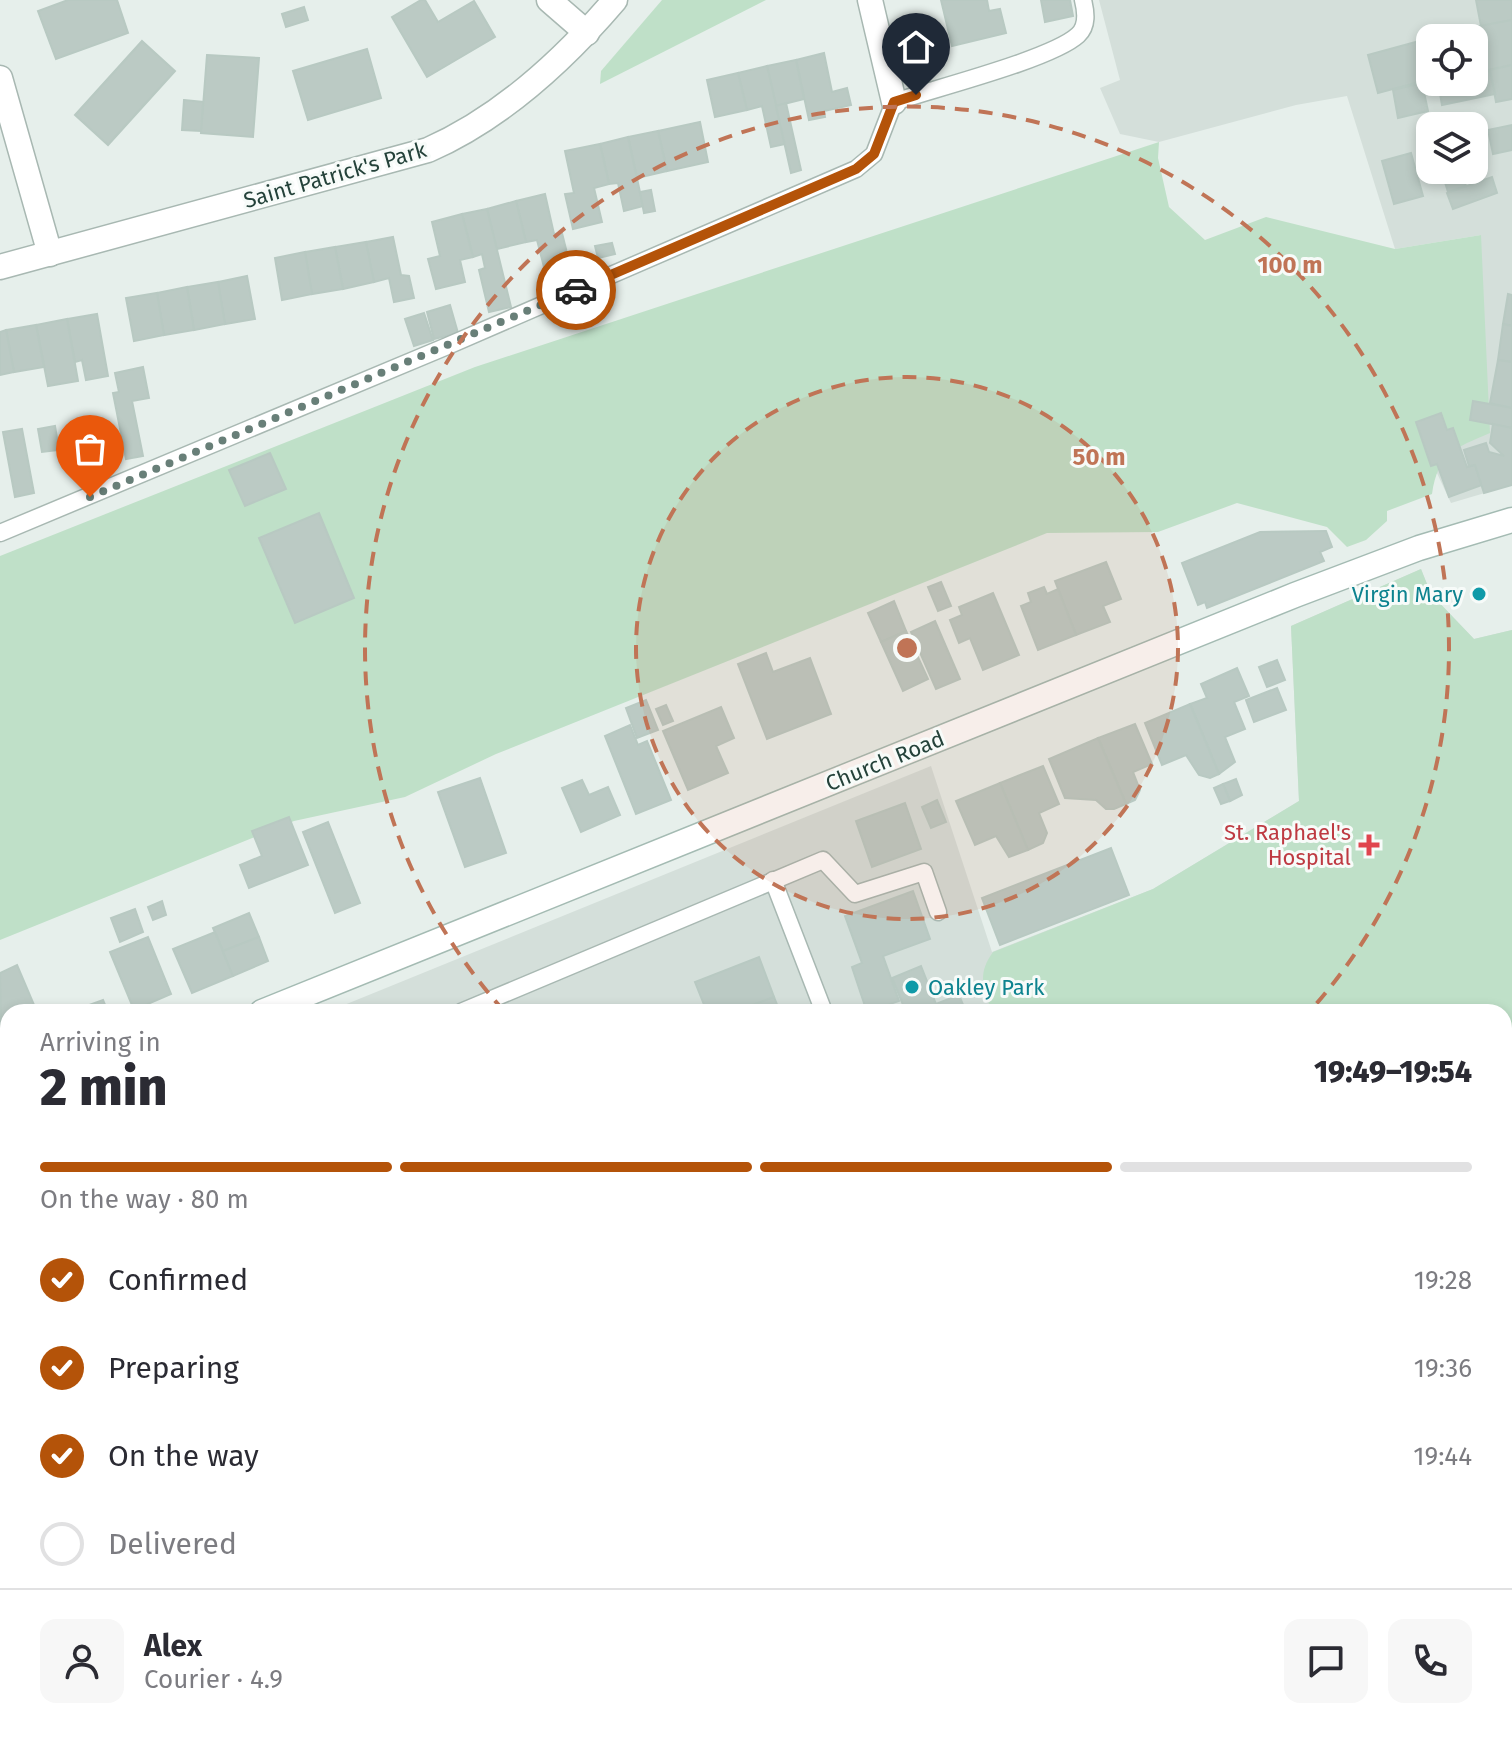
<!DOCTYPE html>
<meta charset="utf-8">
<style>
:root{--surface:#fff;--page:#f7f7f7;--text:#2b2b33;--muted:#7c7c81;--line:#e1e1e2;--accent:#b45309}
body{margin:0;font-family:"Fira Sans",sans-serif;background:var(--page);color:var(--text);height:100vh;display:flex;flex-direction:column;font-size:30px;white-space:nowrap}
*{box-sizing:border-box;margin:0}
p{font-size:26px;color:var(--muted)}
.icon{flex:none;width:44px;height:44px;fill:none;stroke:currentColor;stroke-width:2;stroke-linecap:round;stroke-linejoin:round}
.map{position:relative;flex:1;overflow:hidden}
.drawer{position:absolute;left:0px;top:1004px;width:1512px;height:744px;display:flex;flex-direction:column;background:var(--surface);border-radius:24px 24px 0 0;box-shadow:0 4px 12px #0003}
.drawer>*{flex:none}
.controls{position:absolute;left:1416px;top:24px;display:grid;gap:16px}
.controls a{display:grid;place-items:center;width:72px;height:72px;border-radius:16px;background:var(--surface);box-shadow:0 4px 12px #0003;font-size:40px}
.pin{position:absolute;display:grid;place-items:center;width:68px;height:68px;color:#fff;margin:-82px -34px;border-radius:50% 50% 50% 0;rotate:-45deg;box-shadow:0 0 8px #0007}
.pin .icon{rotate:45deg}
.courier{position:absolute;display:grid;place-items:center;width:80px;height:80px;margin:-40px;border:6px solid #b45309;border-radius:50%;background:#fff;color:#222;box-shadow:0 2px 10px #0007}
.headline em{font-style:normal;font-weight:800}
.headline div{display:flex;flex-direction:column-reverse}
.headline{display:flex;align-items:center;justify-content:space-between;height:136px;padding:0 40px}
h1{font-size:52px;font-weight:800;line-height:60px}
.bar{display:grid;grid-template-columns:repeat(4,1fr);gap:12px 8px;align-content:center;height:96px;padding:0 40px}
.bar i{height:10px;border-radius:6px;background:var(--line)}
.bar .on{background:var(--accent)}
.bar p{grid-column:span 4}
.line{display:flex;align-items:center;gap:20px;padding:0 40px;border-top:2px solid var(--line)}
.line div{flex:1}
.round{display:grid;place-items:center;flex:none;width:84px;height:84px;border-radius:16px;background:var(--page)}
ol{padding:0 40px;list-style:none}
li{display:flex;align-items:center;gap:24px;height:88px}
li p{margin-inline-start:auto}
li .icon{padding:8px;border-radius:50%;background:var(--accent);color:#fff;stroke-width:4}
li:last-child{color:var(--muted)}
li i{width:44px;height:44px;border:4px solid var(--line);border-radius:50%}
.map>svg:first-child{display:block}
.built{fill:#d4dfda;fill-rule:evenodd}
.green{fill:#bfe0c8}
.building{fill:#bbcac4;stroke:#b8c9c2;stroke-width:2}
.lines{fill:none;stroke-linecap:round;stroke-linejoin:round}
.lane-casing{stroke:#a8b8b2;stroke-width:19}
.street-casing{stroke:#a8b8b2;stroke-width:27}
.secondary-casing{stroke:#a4bbb3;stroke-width:27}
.lane{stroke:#fff;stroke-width:16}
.street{stroke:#fff;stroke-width:24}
.secondary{stroke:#fff;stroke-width:24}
.done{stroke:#687f78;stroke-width:8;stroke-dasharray:0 14.4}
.route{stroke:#b45309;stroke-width:10}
.ring{fill:none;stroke:#c07456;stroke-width:4;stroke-dasharray:14 10}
.culture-dot{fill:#0f9aa8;stroke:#f7fbf9;stroke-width:3}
.health-dot{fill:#e0444e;stroke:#f7fbf9;stroke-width:3}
.labels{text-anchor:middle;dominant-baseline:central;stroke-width:6;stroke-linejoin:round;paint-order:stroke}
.street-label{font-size:22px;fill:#24423a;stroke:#f7fbf9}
.culture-label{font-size:22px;fill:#0d838f;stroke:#f7fbf9;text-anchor:end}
.health-label{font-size:22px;fill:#be3a42;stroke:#f7fbf9;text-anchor:end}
.centre{fill:#c07456;stroke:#f7fbf9;stroke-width:4}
.ring-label{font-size:24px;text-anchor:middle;font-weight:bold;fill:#c07456;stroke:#f7fbf9;stroke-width:6;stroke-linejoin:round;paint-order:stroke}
</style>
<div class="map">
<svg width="1512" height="1748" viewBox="0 0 1512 1748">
<rect width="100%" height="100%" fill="#e6efeb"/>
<g class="built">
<path d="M1099,0H1512V485L1451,503L1413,422L1481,235L1395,249L1347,96L1296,105L1159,142L1120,134L1100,88L1120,80ZM1430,38H1474V82H1430ZM1430,126H1474V170H1430Z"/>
<path d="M1421,569L1431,594L1474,639L1512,630V1039L1504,1156V1012H327L931,766L992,952L1153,889L1299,801L1291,626Z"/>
<path d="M8,1141V1740H1486V1748H0V1145Z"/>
</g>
<g class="green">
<path d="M662,0H766L600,84L601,71Z"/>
<path d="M1159,142L1158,158L1169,207L1205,240L1266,217L1395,249L1481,235L1490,433C1455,448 1438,453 1432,494L1387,511V521L1366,540L1347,547L1327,527L1237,503L1158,532L1047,533L496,754L405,797L294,821L0,940V556L475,367Z"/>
<path d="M1421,569L1431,594L1474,639L1512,630V1039L1504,1156V1012H992C983,988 977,974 993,952L1153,889L1299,801L1291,626Z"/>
</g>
<g class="building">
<path d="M68,0H117L128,33L56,59L38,11Z"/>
<path d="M421,0H425L438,22L474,1L495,37L427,77L392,17Z"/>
<path d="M941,0H987L989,11L1000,9L1006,33L952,46Z"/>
<path d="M1041,0H1070L1073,16L1045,22Z"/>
<path d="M1476,0H1512V20L1481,26Z"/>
<path d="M304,7L308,20L286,27L282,14Z"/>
<path d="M1512,20V65L1474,73V38H1460L1458,30Z"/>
<path d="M1430,38V79L1378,93L1368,55Z"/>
<path d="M142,41L175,71L108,145L75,115Z"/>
<path d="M367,49L381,98L308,120L293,71Z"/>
<path d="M824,53L832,92L847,88L851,105L824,111L825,117L809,120L796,60Z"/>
<path d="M207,55L259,58L253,137L201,133Z"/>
<path d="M796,60L804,99L776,106L767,66Z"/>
<path d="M1512,65V99L1496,102L1490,70Z"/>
<path d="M767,66L785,144L771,147L762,106L747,110L738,73Z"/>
<path d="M1490,71L1495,94L1442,105L1438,82H1474V75Z"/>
<path d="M738,73L747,110L715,117L707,80Z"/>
<path d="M1422,83L1428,111L1398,118L1393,90Z"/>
<path d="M184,100L203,102L201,131L182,130Z"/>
<path d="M786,103L801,170L791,173L776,106Z"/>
<path d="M700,122L708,162L667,171L658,131Z"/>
<path d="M1512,125V150L1493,154L1488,130Z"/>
<path d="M658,131L667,171L637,178L628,137Z"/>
<path d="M628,137L643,206L624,211L618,183L609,184L600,144Z"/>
<path d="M1479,137L1484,160L1474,162V138Z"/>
<path d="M600,144L609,184L594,188L602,222L573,229L565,194L574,193L565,151Z"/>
<path d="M1411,153L1423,196L1394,204L1382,161Z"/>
<path d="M1461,170L1466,186L1448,192L1443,176Z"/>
<path d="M1492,177L1497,193L1453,209L1447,193Z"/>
<path d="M651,190L655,211L644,213L640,192Z"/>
<path d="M545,194L554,234L562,233L569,261L544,267L537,240L526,242L516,201Z"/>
<path d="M516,201L526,242L497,249L487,209Z"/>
<path d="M487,209L511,307L489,312L479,270L485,268L482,254L473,257L462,214Z"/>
<path d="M462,214L473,257L460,260L465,282L436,289L428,259L440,256L432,222Z"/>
<path d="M393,237L401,275L409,276L414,298L394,302L389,278L374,282L366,242Z"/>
<path d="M366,242L374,282L343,289L335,247Z"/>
<path d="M612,243L615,254L598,258L595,246Z"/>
<path d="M335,247L343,289L312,294L305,252Z"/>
<path d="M305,252L312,294L282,300L275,258Z"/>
<path d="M571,263L576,276L561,282L556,269Z"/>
<path d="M247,276L255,319L225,324L218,282Z"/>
<path d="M218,282L225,324L194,330L187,287Z"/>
<path d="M187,287L194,330L164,335L157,293Z"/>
<path d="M157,293L164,335L134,341L126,298Z"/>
<path d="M1508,294L1512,295V326L1503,324Z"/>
<path d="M450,305L458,333L434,339L427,312Z"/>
<path d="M424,313L433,340L414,346L405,319Z"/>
<path d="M97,314L108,376L86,380L82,360L75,362L67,319Z"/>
<path d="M67,319L78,381L48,386L36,325Z"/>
<path d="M1503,324L1512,326V362L1498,360Z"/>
<path d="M36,325L44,367L14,372L6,330Z"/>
<path d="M6,330L14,372L0,375V332Z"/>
<path d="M1498,360L1512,362V408L1490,403Z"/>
<path d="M143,367L149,398L132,401L143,456L126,459L113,393L119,392L115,373Z"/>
<path d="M1473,401L1512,408V428L1470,420Z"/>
<path d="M1441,413L1447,430L1453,428L1467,467L1475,465L1482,485L1449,497L1437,464L1431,466L1416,422Z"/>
<path d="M1493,424L1512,428V485L1484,493L1475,465L1469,466L1464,450L1486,443L1489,452L1504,456L1490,443Z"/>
<path d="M55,426L59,450L42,452L38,429Z"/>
<path d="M22,429L34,493L15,497L3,432Z"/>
<path d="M270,453L286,489L245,506L229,470Z"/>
<path d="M319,513L354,598L295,623L259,538Z"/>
<path d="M1326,531L1332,547L1320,552L1324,561L1207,608L1205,602L1198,605L1182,563L1260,532Z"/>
<path d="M1106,562L1121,599L1103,606L1110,622L1076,635L1055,581Z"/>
<path d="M941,582L951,606L938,611L928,587Z"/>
<path d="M1044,587L1047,594L1058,589L1076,635L1038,650L1021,606L1031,602L1028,593Z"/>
<path d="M993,593L1019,655L983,670L970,638L959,643L950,620L962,615L959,607Z"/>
<path d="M894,601L906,631L881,642L868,613Z"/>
<path d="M935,621L960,679L936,689L911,632Z"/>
<path d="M906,631L928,679L903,691L881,642Z"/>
<path d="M766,653L773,672L810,658L831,714L767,739L738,664Z"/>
<path d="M1277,660L1285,680L1267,687L1259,667Z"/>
<path d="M1237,668L1249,696L1234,702L1245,729L1225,737L1235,762L1219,774L1190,704L1207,698L1201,684Z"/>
<path d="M1277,688L1286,710L1254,722L1246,700Z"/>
<path d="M646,700L658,730L637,738L626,708Z"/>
<path d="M1190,704L1219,774L1210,778L1199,775L1186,755L1162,765L1145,723Z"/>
<path d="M666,705L673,721L663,725L656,709Z"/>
<path d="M721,707L734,738L716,746L728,773L688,790L663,731Z"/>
<path d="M1135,724L1152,764L1133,772L1140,790L1135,800L1126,804L1098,738Z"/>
<path d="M630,725L638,745L647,741L671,800L636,814L605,736Z"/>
<path d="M1098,738L1126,804L1114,809H1106L1096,800L1065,798L1049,759Z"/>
<path d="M1043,766L1059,804L1039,813L1047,833L1043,843L1028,850L1000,783Z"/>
<path d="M480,778L506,853L465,867L438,792Z"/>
<path d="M1236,779L1242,795L1230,801L1223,784Z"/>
<path d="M582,780L589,795L608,787L620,815L581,832L562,788Z"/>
<path d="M1000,783L1028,850L1009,857L996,836L975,845L956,801Z"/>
<path d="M1223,784L1230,801L1221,804L1214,788Z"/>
<path d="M937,800L946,822L931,828L922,807Z"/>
<path d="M905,803L921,849L872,867L856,821Z"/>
<path d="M289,817L308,865L249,888L240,865L262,856L252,831Z"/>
<path d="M328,822L360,903L335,913L303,832Z"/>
<path d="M1111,848L1129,895L1000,945L982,898Z"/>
<path d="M913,891L930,939L883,956L899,1001L867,1012L852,967L862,963L845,916Z"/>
<path d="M162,901L166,915L153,920L148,907Z"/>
<path d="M135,909L143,932L120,942L111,918Z"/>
<path d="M249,913L259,937L223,951L213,928Z"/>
<path d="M215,932L233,976L192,993L173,949Z"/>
<path d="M148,937L171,994L134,1010L110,952Z"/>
<path d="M259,937L268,961L233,976L223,951Z"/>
<path d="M759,957L774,997L734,1012H707L695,982Z"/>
<path d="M17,965L37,1012H8V1064L2,1067L0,973Z"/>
<path d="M921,966L936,1004L959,995L966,1012H906L892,978Z"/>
<path d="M774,997L780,1012H734Z"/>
<path d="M103,1000L108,1012H70Z"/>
<path d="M8,1708V1738L0,1741V1712Z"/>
<path d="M347,1740H445L449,1748H393L390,1742L375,1748H350Z"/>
<path d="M445,1740H581L583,1745L575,1748H506L504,1744L494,1748H449Z"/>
<path d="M595,1740H618L622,1748H575Z"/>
<path d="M633,1740H723L704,1748H636Z"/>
</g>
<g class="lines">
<defs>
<g id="lane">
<path d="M0,533L445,347L856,169L874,154L894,102C933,89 1052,59 1078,35C1088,26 1086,12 1083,0"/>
<path d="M773,880L824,1012"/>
<path d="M461,1012L823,860L855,894L924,872L938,912"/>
<path d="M0,1205L8,1202"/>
<path d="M0,1285L8,1282"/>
<path d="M274,1740L275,1748"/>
<path d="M1132,1740L1139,1748"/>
</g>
<g id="street">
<path d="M549,0L587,33"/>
<path d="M870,0L894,102"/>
<path d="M0,78L50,254"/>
<path d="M0,267L428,150C501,118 563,61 615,0"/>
</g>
<g id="secondary">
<path d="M262,1012L1295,595L1419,548L1512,520"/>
<path d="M0,1116L8,1113"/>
</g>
</defs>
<use href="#lane" class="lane-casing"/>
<use href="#street" class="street-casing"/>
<use href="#secondary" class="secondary-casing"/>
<use href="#lane" class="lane"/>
<use href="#street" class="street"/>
<use href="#secondary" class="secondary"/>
</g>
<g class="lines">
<path class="done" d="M90,497L576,290"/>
<path class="route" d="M576,290L856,169L874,154L894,102L916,95"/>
</g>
<circle cx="907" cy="648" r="271" fill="#c07456" fill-opacity=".12"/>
<g class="ring">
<circle cx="907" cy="648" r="271"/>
<path d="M504 1011A542 542 0 1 1 1310 1011"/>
</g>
<g class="culture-dot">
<circle cx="1479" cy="594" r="8"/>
<circle cx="912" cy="987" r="8"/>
</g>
<path class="health-dot" d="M1365 833h8v8h8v8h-8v8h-8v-8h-8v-8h8z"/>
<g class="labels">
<g class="street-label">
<text transform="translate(335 175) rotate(-16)">Saint Patrick's Park</text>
<text transform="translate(885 761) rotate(-22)">Church Road</text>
</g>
<g class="culture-label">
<text x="1463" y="594">Virgin Mary</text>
<text x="928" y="987" text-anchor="start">Oakley Park</text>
</g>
<g class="health-label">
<text x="1351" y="832">St. Raphael's<tspan x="1351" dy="25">Hospital</tspan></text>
</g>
</g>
<circle cx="907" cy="648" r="12" class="centre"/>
<g class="ring-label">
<text x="1290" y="273">100 m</text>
<text x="1099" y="465">50 m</text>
</g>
</svg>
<div class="controls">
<a><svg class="icon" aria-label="locate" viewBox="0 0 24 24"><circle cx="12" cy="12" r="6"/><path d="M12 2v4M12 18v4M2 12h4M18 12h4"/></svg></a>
<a><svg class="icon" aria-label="layers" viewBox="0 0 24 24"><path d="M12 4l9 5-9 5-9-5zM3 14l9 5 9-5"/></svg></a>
</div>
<div class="pin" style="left:90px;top:497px;background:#ea580c"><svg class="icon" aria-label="bag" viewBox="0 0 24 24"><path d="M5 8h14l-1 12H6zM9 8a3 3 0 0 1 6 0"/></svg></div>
<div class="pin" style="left:916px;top:95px;background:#1f2937"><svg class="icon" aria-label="home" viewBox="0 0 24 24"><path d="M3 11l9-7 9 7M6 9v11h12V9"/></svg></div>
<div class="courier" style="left:576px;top:290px"><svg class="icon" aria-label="car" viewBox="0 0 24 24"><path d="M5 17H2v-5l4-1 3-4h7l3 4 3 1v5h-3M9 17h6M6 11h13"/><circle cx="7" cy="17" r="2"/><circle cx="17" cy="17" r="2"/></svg></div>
<section class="drawer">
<div class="headline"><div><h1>2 min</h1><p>Arriving in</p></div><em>19:49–19:54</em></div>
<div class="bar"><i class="on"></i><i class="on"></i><i class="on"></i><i></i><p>On the way · 80 m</p></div>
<ol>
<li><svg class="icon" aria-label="check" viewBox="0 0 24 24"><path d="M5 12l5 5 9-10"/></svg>Confirmed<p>19:28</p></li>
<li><svg class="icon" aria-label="check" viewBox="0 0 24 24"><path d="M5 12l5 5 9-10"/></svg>Preparing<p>19:36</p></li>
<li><svg class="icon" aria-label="check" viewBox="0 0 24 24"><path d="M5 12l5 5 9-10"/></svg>On the way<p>19:44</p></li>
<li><i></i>Delivered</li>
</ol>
<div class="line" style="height:144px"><a class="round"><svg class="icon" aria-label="person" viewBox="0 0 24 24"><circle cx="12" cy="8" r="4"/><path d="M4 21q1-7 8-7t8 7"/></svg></a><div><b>Alex</b><p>Courier · 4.9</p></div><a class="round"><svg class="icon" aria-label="chat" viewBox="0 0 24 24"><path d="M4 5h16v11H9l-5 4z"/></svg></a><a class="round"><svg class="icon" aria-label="phone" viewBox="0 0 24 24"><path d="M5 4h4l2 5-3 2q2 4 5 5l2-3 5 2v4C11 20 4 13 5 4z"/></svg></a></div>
</section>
</div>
